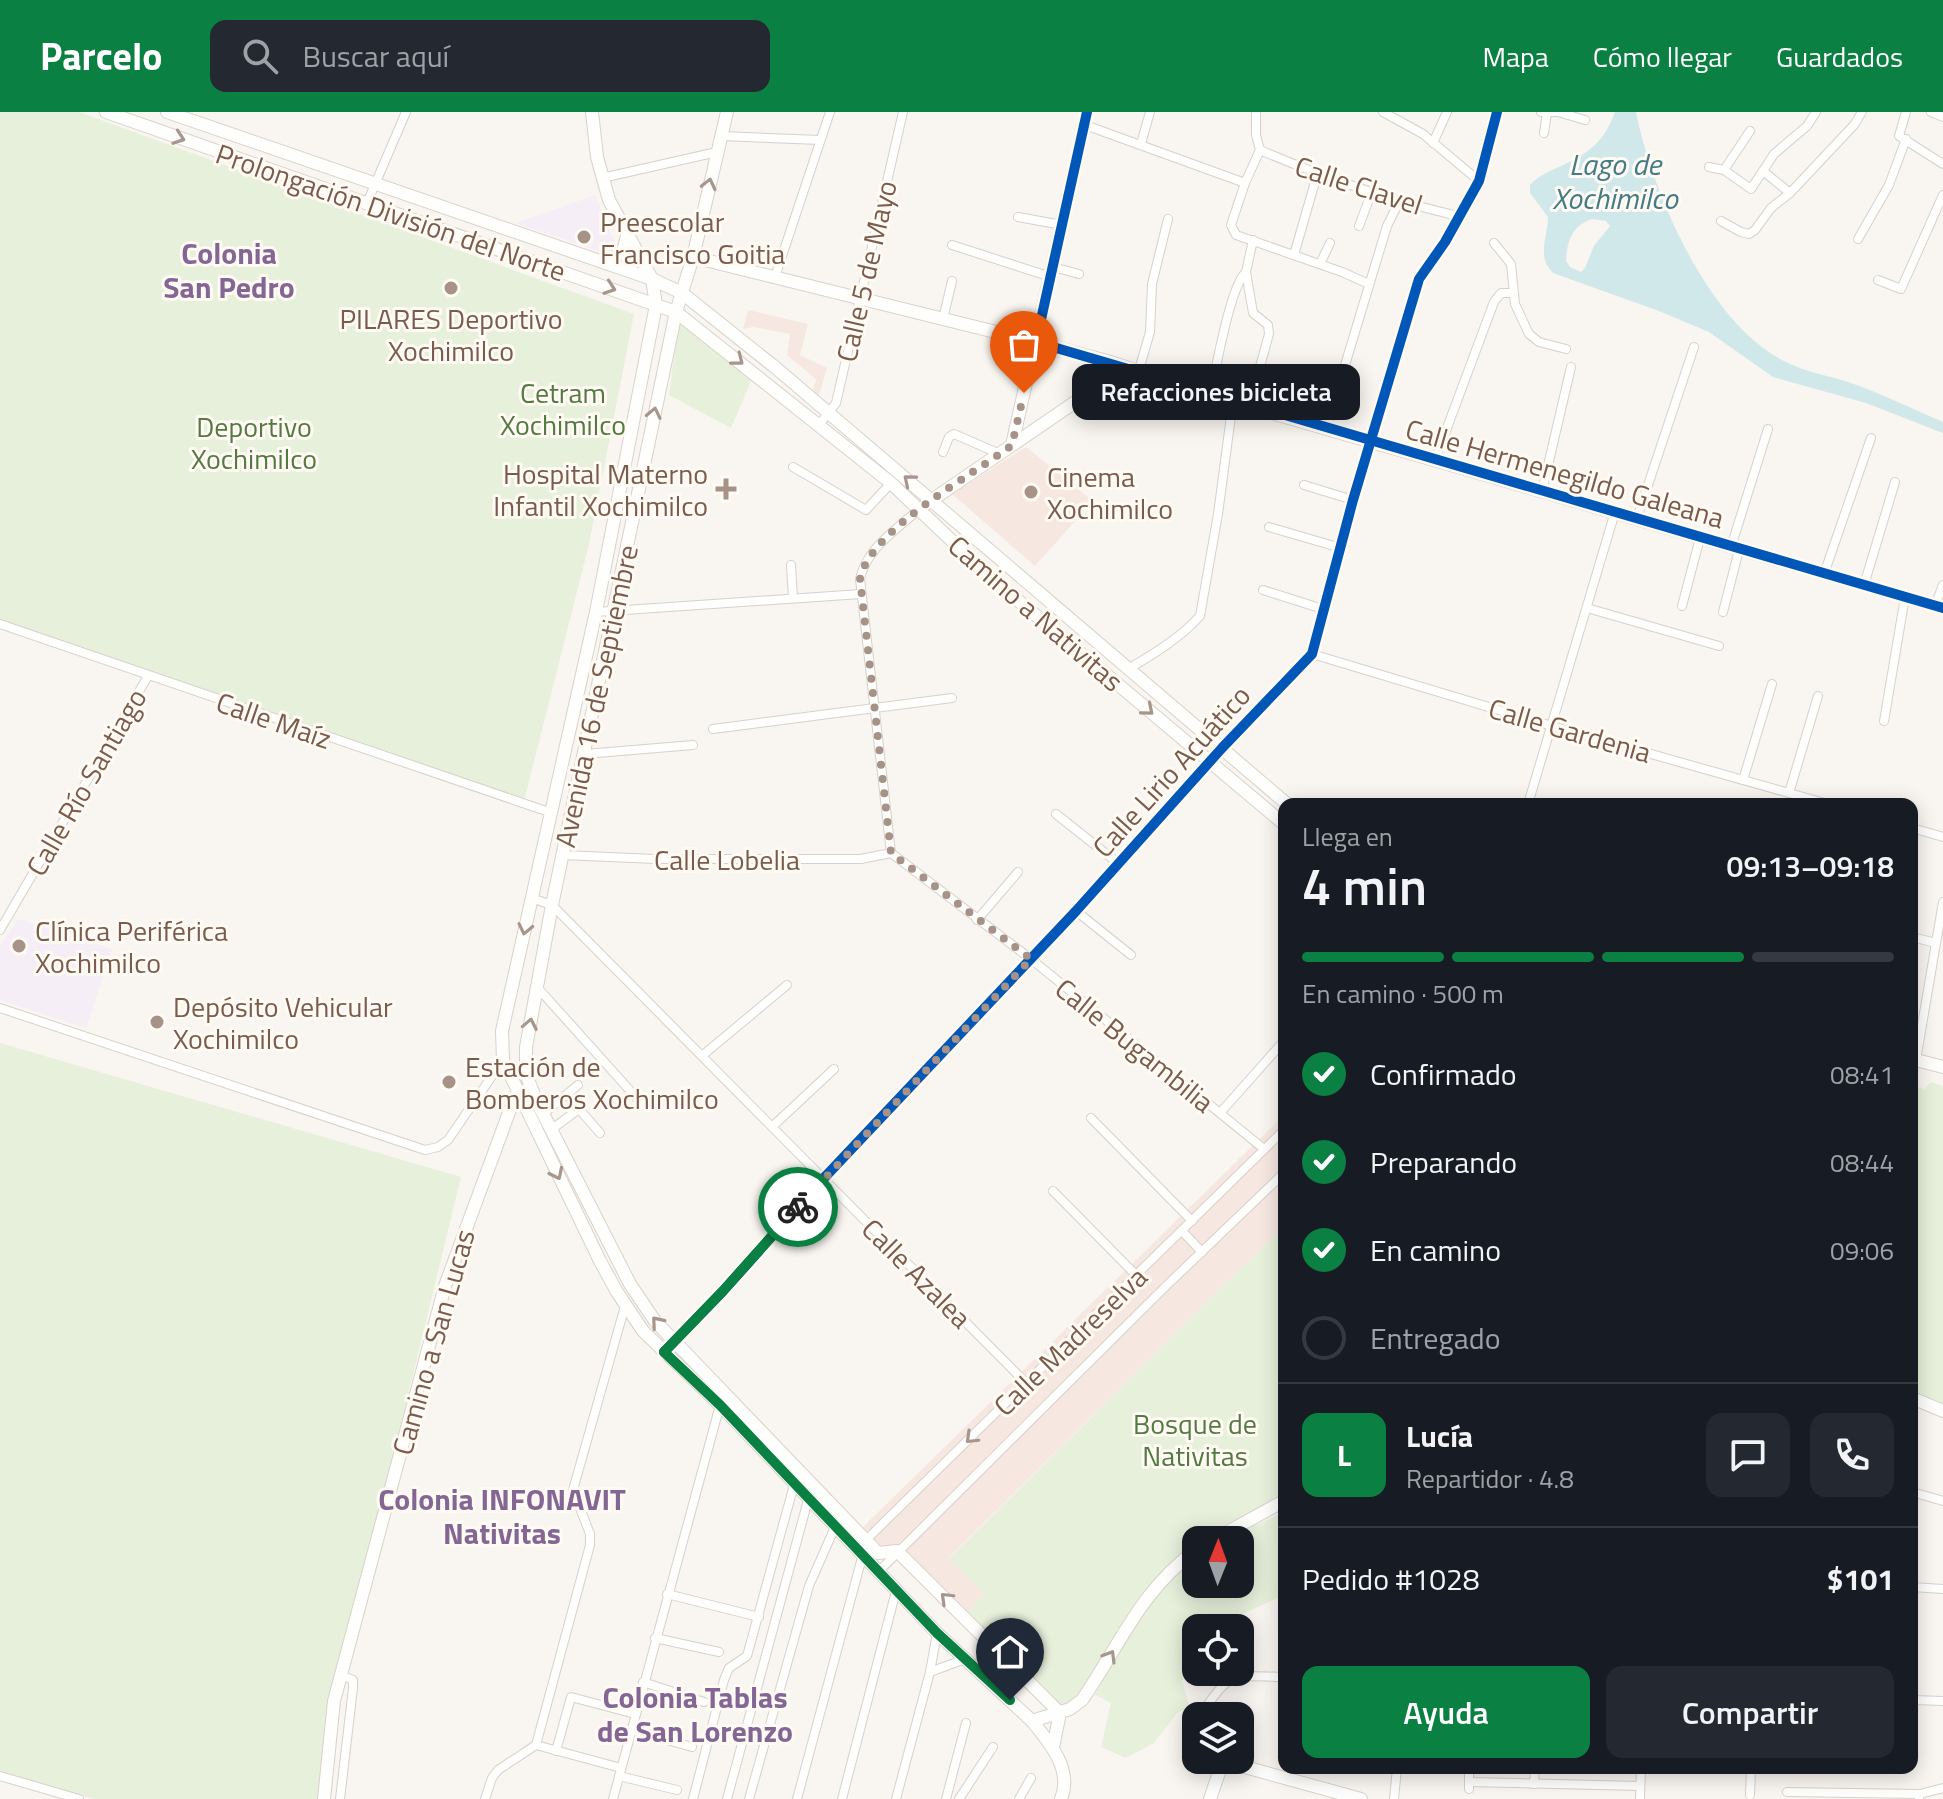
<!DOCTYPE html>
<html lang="es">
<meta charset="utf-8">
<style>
:root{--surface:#171b24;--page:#242831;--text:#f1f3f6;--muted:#9ea1a6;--line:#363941;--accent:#0b8043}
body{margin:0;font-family:"Titillium Web",sans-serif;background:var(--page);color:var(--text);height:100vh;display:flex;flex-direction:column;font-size:30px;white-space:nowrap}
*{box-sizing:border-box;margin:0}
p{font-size:26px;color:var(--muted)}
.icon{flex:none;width:44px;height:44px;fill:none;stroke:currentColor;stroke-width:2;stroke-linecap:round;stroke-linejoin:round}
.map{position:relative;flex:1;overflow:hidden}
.drawer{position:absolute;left:1278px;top:686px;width:640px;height:976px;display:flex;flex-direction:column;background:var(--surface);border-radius:16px;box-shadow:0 4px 20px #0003}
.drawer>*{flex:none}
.needle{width:52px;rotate:1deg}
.tools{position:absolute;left:1182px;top:1414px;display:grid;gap:16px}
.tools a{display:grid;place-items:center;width:72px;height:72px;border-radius:16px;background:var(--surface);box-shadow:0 4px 20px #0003;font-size:40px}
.pin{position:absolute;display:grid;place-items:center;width:68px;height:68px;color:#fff;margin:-82px -34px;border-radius:50% 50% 50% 0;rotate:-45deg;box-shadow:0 0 8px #0007}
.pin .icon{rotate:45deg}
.courier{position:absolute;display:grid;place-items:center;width:80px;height:80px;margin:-40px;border:6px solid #0b8043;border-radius:50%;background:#fff;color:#222;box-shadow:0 2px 10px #0007}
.bubble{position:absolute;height:56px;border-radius:16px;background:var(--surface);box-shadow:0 4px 20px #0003;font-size:26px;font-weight:600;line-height:56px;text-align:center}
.head em{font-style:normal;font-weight:600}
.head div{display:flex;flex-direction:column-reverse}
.head{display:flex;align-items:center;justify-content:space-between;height:136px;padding:0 24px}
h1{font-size:52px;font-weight:600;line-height:60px}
.bar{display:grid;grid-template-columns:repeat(4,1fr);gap:12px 8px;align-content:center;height:96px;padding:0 24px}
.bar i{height:10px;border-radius:6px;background:var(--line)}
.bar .selected{background:var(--accent)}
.bar p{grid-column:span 4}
.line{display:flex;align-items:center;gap:20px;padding:0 24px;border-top:2px solid var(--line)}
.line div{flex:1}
.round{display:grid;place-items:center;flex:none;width:84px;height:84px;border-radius:16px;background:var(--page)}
ol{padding:0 24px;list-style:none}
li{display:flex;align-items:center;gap:24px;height:88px}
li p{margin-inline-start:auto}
li .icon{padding:8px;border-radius:50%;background:var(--accent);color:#fff;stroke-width:4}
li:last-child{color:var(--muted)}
li i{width:44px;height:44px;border:4px solid var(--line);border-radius:50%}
.cta{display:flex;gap:16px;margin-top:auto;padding:16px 24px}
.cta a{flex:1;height:92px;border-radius:16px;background:var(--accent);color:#fff;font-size:32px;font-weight:600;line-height:92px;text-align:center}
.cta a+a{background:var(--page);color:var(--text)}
header{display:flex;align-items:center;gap:48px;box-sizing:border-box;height:112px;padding:0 40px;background:var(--accent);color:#fff}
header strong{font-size:38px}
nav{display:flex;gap:44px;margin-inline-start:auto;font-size:28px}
.search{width:560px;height:72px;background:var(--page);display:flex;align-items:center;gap:20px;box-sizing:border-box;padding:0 28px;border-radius:16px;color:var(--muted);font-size:30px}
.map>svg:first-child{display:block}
.commercial{fill:#f6e8e1}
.education{fill:#f6eef6}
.green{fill:#e7f0db}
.water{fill:#d0e8ea;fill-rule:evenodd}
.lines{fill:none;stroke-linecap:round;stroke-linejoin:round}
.street-casing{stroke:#d7d1cb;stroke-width:10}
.secondary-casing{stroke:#d9d2cb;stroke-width:14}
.street{stroke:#fefefd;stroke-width:8}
.secondary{stroke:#fefefd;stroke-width:12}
.cycleway-casing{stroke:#fffaf3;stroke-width:15}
.cycleway{stroke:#0057b8;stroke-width:10}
.oneway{stroke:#a8958b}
.done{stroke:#a69286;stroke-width:8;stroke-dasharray:0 14.4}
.route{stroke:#0b8043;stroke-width:10}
.poi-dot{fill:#a69286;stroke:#fffaf3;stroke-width:3}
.labels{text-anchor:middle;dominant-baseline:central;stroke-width:6;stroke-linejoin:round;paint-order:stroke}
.street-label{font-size:28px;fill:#7a5c4d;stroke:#fffaf3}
.poi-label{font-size:28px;fill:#7a5c4d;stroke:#fffaf3;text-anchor:start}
.park-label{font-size:28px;fill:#537a41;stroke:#fffaf3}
.water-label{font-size:30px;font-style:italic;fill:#437c86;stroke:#fffaf3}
.neighbourhood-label{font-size:30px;font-weight:bold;fill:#846695;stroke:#fffaf3}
</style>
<header>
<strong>Parcelo</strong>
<div class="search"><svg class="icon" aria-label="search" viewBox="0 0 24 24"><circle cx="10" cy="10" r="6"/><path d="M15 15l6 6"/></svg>Buscar aquí</div>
<nav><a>Mapa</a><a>Cómo llegar</a><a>Guardados</a></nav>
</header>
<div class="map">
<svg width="1943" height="1687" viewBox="0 0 1943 1687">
<rect width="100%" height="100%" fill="#f9f5f0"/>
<g class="commercial">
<path d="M748,198L808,212L800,243L827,256L819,283L812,279L816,267L787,243L790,222L754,215L743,217Z"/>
<path d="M1026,335L1093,389L1035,454L952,382Z"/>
<path d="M1284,1003V1113L949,1446L985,1482L968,1500L901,1433L884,1439L862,1416Z"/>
</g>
<g class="education">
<path d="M595,83L618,138L614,144L515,111Z"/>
<path d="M18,807L112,837L86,916L0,888V835Z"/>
</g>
<g class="green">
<path d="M0,0H79L634,202L589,432L524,689L0,507Z"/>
<path d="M679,208L751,269L731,316L669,283Z"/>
<path d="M0,931L461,1065L334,1589L323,1687H94L0,1660Z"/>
<path d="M1931,970L1943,974V1293L1912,1281V974L1925,977Z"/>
<path d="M1284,1113V1386C1255,1399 1220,1412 1196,1430C1142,1470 1111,1531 1076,1587L1062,1594L1059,1593L968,1500L985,1482L949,1447Z"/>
<path d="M1284,1400V1483L1236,1505L1225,1516H1196V1551L1182,1569L1190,1597L1178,1600L1154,1631L1126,1646L1101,1635L1111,1591L1095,1583C1123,1534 1149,1481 1196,1447V1472H1240V1428H1224Z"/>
</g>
<path class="water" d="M1615,0H1636C1652,80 1708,211 1784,249C1805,260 1826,263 1848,270C1880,281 1911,296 1943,310V321L1866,291L1773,265L1709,220L1659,199L1553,161C1536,144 1548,126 1548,105L1530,81V73C1539,63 1551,59 1563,53C1590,41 1605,28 1615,0ZM1592,107L1606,109L1610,114L1594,134L1585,156L1581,160L1570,155L1566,149C1567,130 1572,113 1592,107Z"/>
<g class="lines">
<defs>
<g id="street">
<path d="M1256,0V23L1260,38L1245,71L1231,113L1236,123L1342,160L1369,172"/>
<path d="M1383,0L1423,22L1479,69"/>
<path d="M1541,0H1558L1585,8"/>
<path d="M1906,0L1899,24L1943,52"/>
<path d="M1931,0L1943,5"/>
<path d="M1085,13L1245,71"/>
<path d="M1544,21L1547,1"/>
<path d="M721,24L820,28"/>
<path d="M1433,31L1447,0"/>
<path d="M1141,32L1150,0"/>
<path d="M1260,38C1325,66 1389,88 1458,104"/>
<path d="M1709,55L1724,58L1751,77L1774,42L1807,14L1816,0"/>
<path d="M1724,58L1750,19"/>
<path d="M1763,59L1790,81"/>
<path d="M602,66L717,40"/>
<path d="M367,91L406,0"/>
<path d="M1018,105L1062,113"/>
<path d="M1721,109L1741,120L1749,122L1755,118L1771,96L1790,81L1854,13L1862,0"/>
<path d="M1359,114L1371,82"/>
<path d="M1858,127L1889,73L1906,27"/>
<path d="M1494,131L1511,152L1515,192L1529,222L1539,230L1566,237"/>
<path d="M952,133L1051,165"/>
<path d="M1294,143L1317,63"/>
<path d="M1320,152L1330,131"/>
<path d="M1053,155L1079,162"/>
<path d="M1246,160L1253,128"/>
<path d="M775,165L830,0"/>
<path d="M1878,168L1901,177L1943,83"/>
<path d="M943,207L952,169"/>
<path d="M1138,261L1150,220L1152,172L1168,107"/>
<path d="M1307,262V272L1338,281"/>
<path d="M1210,283C1216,258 1230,174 1246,160L1253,201L1268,213L1269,222L1249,294"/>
<path d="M819,313L836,291L903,0"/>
<path d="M1326,316L1387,114L1399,90"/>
<path d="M943,340L949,325L954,322L1000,342"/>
<path d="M1435,348L1494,190L1501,181H1512"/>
<path d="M793,355L866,398L891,371"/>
<path d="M1304,373L1353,388"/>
<path d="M1542,379L1571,255"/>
<path d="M1637,406L1694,235"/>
<path d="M1269,415L1341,436"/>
<path d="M1731,435L1768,317"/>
<path d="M791,453L793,486"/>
<path d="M1824,462L1871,326"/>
<path d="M1864,473L1895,370"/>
<path d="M1263,478L1326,498"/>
<path d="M1682,494L1700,426"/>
<path d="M1935,494L1943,473"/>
<path d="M1587,496L1719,534"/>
<path d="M596,500L861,482"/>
<path d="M1723,500L1739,438"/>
<path d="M0,512L549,700"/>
<path d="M1312,542L1552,614L1828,692"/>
<path d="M1130,556C1155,541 1180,526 1200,504L1218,402L1233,289"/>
<path d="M1884,609L1905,485"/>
<path d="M713,617L952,586"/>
<path d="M585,642L693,633"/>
<path d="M1743,668L1772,572"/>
<path d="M1789,681L1818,584"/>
<path d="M1528,692L1615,400"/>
<path d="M1056,702L1119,752"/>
<path d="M1912,716L1943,725"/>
<path d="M891,741L1031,847L1264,1037"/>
<path d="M891,741L860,467C866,437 896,418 918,398"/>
<path d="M563,743L655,747H861L891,741"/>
<path d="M531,786L552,793L1027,1272"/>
<path d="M1076,799L1131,843"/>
<path d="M977,808L1018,760"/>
<path d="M0,818L148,564"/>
<path d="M1912,825L1936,831"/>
<path d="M537,875L643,993"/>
<path d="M0,896L425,1038L438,1035L448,1028L503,948"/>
<path d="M703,943L787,873"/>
<path d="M1916,948L1943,790"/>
<path d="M1220,1001L1284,929"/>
<path d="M543,1002L578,973"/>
<path d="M1091,1006L1192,1109"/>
<path d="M773,1014L834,957"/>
<path d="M552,1017L579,997L600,1021"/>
<path d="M1053,1079L1137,1164"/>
<path d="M1182,1119L1202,1140"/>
<path d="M671,1233L723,1179L824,1066L1076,799L1222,636L1312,542L1353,388L1419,167L1445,130L1479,69L1497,0"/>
<path d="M1912,1380L1943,1389"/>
<path d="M877,1461L1164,1176L1284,1061"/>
<path d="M1912,1475L1943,1477"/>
<path d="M667,1482L759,1505"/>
<path d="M655,1526L719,1540"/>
<path d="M930,1560L965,1547"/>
<path d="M643,1570L704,1590"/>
<path d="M1912,1588L1943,1589"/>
<path d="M1200,1604C1231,1558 1230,1564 1284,1565"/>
<path d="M631,1618L692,1635"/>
<path d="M536,1633L621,1656"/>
<path d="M556,1639L571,1585L635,1602"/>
<path d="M0,1664L79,1687"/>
<path d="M619,1664L677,1678"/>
<path d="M1469,1670L1640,1674"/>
<path d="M1534,1672L1535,1656"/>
<path d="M1469,1677V1656"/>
<path d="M1787,1680L1920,1682"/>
<path d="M1750,1683L1751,1656"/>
<path d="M1919,1686L1920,1682L1943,1676"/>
<path d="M340,1687L353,1576V1568L341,1563"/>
<path d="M485,1687L492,1666L498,1658L536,1633L590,1433V1422L573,1378L625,1194"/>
<path d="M613,1687L720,1293"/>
<path d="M693,1687L724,1568L729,1556L747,1544L794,1373"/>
<path d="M727,1687L808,1388"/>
<path d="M749,1687L809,1474L835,1415"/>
<path d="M797,1687L867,1427L1284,1018"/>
<path d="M842,1687L896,1479"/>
<path d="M896,1687L930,1560L937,1521"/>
<path d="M946,1687L966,1611"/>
<path d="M959,1687L993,1635"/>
<path d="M1019,1687L1031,1666"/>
<path d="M1394,1687L1397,1656"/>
<path d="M1640,1687L1641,1656"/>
</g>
<g id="secondary">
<path d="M106,0L676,200L891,371L989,464L1284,712"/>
<path d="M167,0L652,167L682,181L776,256L1287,692"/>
<path d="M592,0L597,45L609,88L652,167L656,193L596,500L502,919L503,948L600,1149L617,1180L643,1219L720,1293L937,1521L1032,1609L1070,1597L1082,1588C1120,1533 1140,1479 1196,1438"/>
<path d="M727,0L693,145L676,200L552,793L526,935V962L536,988L630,1172L655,1209L878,1441L897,1439L1060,1601"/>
<path d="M693,145L1036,230L1107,249L1210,283L1943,496"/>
<path d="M609,152L624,136L627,124"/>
<path d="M1012,333L1087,0"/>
<path d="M926,392L1125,256"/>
<path d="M1912,947L1943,955"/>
<path d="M1912,1286L1943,1299"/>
<path d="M1213,1428L1284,1389"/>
<path d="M1032,1609C1050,1631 1073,1658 1061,1687"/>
<path d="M1053,1635L1060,1601"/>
<path d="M324,1687L334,1589L445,1174L511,995L519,982L524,979"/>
<path d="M1210,1687L1223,1649L1361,1687"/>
</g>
</defs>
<use href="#street" class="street-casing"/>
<use href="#secondary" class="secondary-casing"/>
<use href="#street" class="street"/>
<use href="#secondary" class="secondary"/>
<defs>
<g id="cycleway">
<path d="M1087,0L1036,230L1943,496"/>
<path d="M664,1240L723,1179L824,1066L1076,799L1222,636L1312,542L1353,388L1419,167L1445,130L1479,69L1497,0"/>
</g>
</defs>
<use href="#cycleway" class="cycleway-casing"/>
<use href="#cycleway" class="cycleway"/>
</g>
<defs><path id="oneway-chevron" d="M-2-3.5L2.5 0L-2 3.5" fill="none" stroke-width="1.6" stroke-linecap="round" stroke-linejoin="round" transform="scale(2)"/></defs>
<g class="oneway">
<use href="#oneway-chevron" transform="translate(179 26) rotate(19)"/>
<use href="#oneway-chevron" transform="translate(709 72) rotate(-77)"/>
<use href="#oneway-chevron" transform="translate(610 176) rotate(19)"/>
<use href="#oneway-chevron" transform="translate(738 248) rotate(38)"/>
<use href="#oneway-chevron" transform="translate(654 301) rotate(-78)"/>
<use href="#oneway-chevron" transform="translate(909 368) rotate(-140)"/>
<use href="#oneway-chevron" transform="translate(1148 598) rotate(40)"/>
<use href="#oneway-chevron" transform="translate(525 817) rotate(102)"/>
<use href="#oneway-chevron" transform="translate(530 912) rotate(-79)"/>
<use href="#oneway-chevron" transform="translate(557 1062) rotate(64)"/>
<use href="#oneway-chevron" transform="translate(657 1210) rotate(-130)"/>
<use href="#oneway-chevron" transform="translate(971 1326) rotate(136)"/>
<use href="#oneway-chevron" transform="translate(946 1486) rotate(-136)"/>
<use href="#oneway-chevron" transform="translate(1110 1544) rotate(-59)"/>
</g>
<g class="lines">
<path class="done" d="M798,1095L1031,847L891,741L860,467C870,417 972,364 1012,333L1024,281"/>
<path class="route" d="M798,1095L723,1179L664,1240L720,1293L937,1521L1010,1588"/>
</g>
<g class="poi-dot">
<circle cx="584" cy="125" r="8"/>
<circle cx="451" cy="176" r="8"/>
<path d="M722 365h8v8h8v8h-8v8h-8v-8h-8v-8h8z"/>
<circle cx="1031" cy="380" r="8"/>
<circle cx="19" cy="834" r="8"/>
<circle cx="157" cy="910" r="8"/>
<circle cx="449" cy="970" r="8"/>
</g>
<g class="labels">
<g class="street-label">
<text transform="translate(1359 73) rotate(18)">Calle Clavel</text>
<text transform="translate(391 100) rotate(19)">Prolongación División del Norte</text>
<text transform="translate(866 159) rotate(-77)">Calle 5 de Mayo</text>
<text transform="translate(1565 361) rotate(16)">Calle Hermenegildo Galeana</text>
<text transform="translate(1036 501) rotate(41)">Camino a Nativitas</text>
<text transform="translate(596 584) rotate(-78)">Avenida 16 de Septiembre</text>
<text transform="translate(274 608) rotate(19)">Calle Maíz</text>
<text transform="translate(1570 618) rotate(16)">Calle Gardenia</text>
<text transform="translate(1171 659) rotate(-48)">Calle Lirio Acuático</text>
<text transform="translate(86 670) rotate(-60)">Calle Río Santiago</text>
<text x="727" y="747">Calle Lobelia</text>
<text transform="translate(1135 933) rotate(39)">Calle Bugambilia</text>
<text transform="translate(917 1161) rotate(45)">Calle Azalea</text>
<text transform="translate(1070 1229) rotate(-44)">Calle Madreselva</text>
<text transform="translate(433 1230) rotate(-74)">Camino a San Lucas</text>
</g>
<g class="poi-label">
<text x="600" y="109">Preescolar<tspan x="600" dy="32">Francisco Goitia</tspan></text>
<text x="451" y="206" text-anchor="middle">PILARES Deportivo<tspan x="451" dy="32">Xochimilco</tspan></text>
<text x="708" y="361" text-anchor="end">Hospital Materno<tspan x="708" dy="32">Infantil Xochimilco</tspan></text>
<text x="1047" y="364">Cinema<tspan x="1047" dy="32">Xochimilco</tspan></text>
<text x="35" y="818">Clínica Periférica<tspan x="35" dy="32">Xochimilco</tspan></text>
<text x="173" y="894">Depósito Vehicular<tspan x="173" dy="32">Xochimilco</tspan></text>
<text x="465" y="954">Estación de<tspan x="465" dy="32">Bomberos Xochimilco</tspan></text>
</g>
<g class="park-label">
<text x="563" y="280">Cetram<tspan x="563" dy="32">Xochimilco</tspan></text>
<text x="254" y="314">Deportivo<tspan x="254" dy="32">Xochimilco</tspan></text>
<text x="1195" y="1311">Bosque de<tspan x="1195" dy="32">Nativitas</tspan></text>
</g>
<g class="water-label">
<text x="1615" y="52">Lago de<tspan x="1615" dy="34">Xochimilco</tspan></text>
</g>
<g class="neighbourhood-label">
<text x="229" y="141">Colonia<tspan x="229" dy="34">San Pedro</tspan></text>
<text x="502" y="1387">Colonia INFONAVIT<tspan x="502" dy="34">Nativitas</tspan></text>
<text x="695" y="1585">Colonia Tablas<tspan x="695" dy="34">de San Lorenzo</tspan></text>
</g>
</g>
</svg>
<div class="tools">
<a><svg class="needle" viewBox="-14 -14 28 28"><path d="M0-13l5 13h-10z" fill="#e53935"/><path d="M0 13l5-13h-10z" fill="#9ea1a6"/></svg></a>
<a><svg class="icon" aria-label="locate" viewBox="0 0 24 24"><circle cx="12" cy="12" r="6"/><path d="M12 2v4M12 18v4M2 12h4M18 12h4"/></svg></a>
<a><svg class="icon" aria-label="layers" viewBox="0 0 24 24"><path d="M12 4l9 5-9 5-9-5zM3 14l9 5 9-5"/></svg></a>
</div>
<div class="pin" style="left:1024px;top:281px;background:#ea580c"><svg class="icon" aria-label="bag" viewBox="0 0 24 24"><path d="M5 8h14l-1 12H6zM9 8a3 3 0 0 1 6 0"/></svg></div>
<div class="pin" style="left:1010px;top:1588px;background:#1f2937"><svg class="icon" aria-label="home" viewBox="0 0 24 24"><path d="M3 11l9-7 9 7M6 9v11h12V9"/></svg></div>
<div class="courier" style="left:798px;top:1095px"><svg class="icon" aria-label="bike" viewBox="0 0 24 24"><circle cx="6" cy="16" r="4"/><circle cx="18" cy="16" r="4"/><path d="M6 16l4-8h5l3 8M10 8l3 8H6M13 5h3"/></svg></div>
<div class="bubble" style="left:1072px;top:252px;width:288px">Refacciones bicicleta</div>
<section class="drawer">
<div class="head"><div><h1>4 min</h1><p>Llega en</p></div><em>09:13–09:18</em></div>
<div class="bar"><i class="selected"></i><i class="selected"></i><i class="selected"></i><i></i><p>En camino · 500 m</p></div>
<ol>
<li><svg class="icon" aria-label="check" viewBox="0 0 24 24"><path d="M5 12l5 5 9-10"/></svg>Confirmado<p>08:41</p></li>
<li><svg class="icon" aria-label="check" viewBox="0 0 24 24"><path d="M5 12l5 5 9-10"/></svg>Preparando<p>08:44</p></li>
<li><svg class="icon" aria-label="check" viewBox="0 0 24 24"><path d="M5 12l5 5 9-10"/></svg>En camino<p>09:06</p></li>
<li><i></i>Entregado</li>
</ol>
<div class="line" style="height:144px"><b class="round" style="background:var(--accent);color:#fff">L</b><div><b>Lucía</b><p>Repartidor · 4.8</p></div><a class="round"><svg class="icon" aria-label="chat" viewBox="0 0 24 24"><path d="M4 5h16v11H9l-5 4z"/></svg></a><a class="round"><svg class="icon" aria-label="phone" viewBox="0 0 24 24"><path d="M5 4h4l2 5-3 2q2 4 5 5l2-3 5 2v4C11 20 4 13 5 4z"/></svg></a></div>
<div class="line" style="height:104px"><div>Pedido #1028</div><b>$101</b></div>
<div class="cta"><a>Ayuda</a><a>Compartir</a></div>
</section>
</div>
